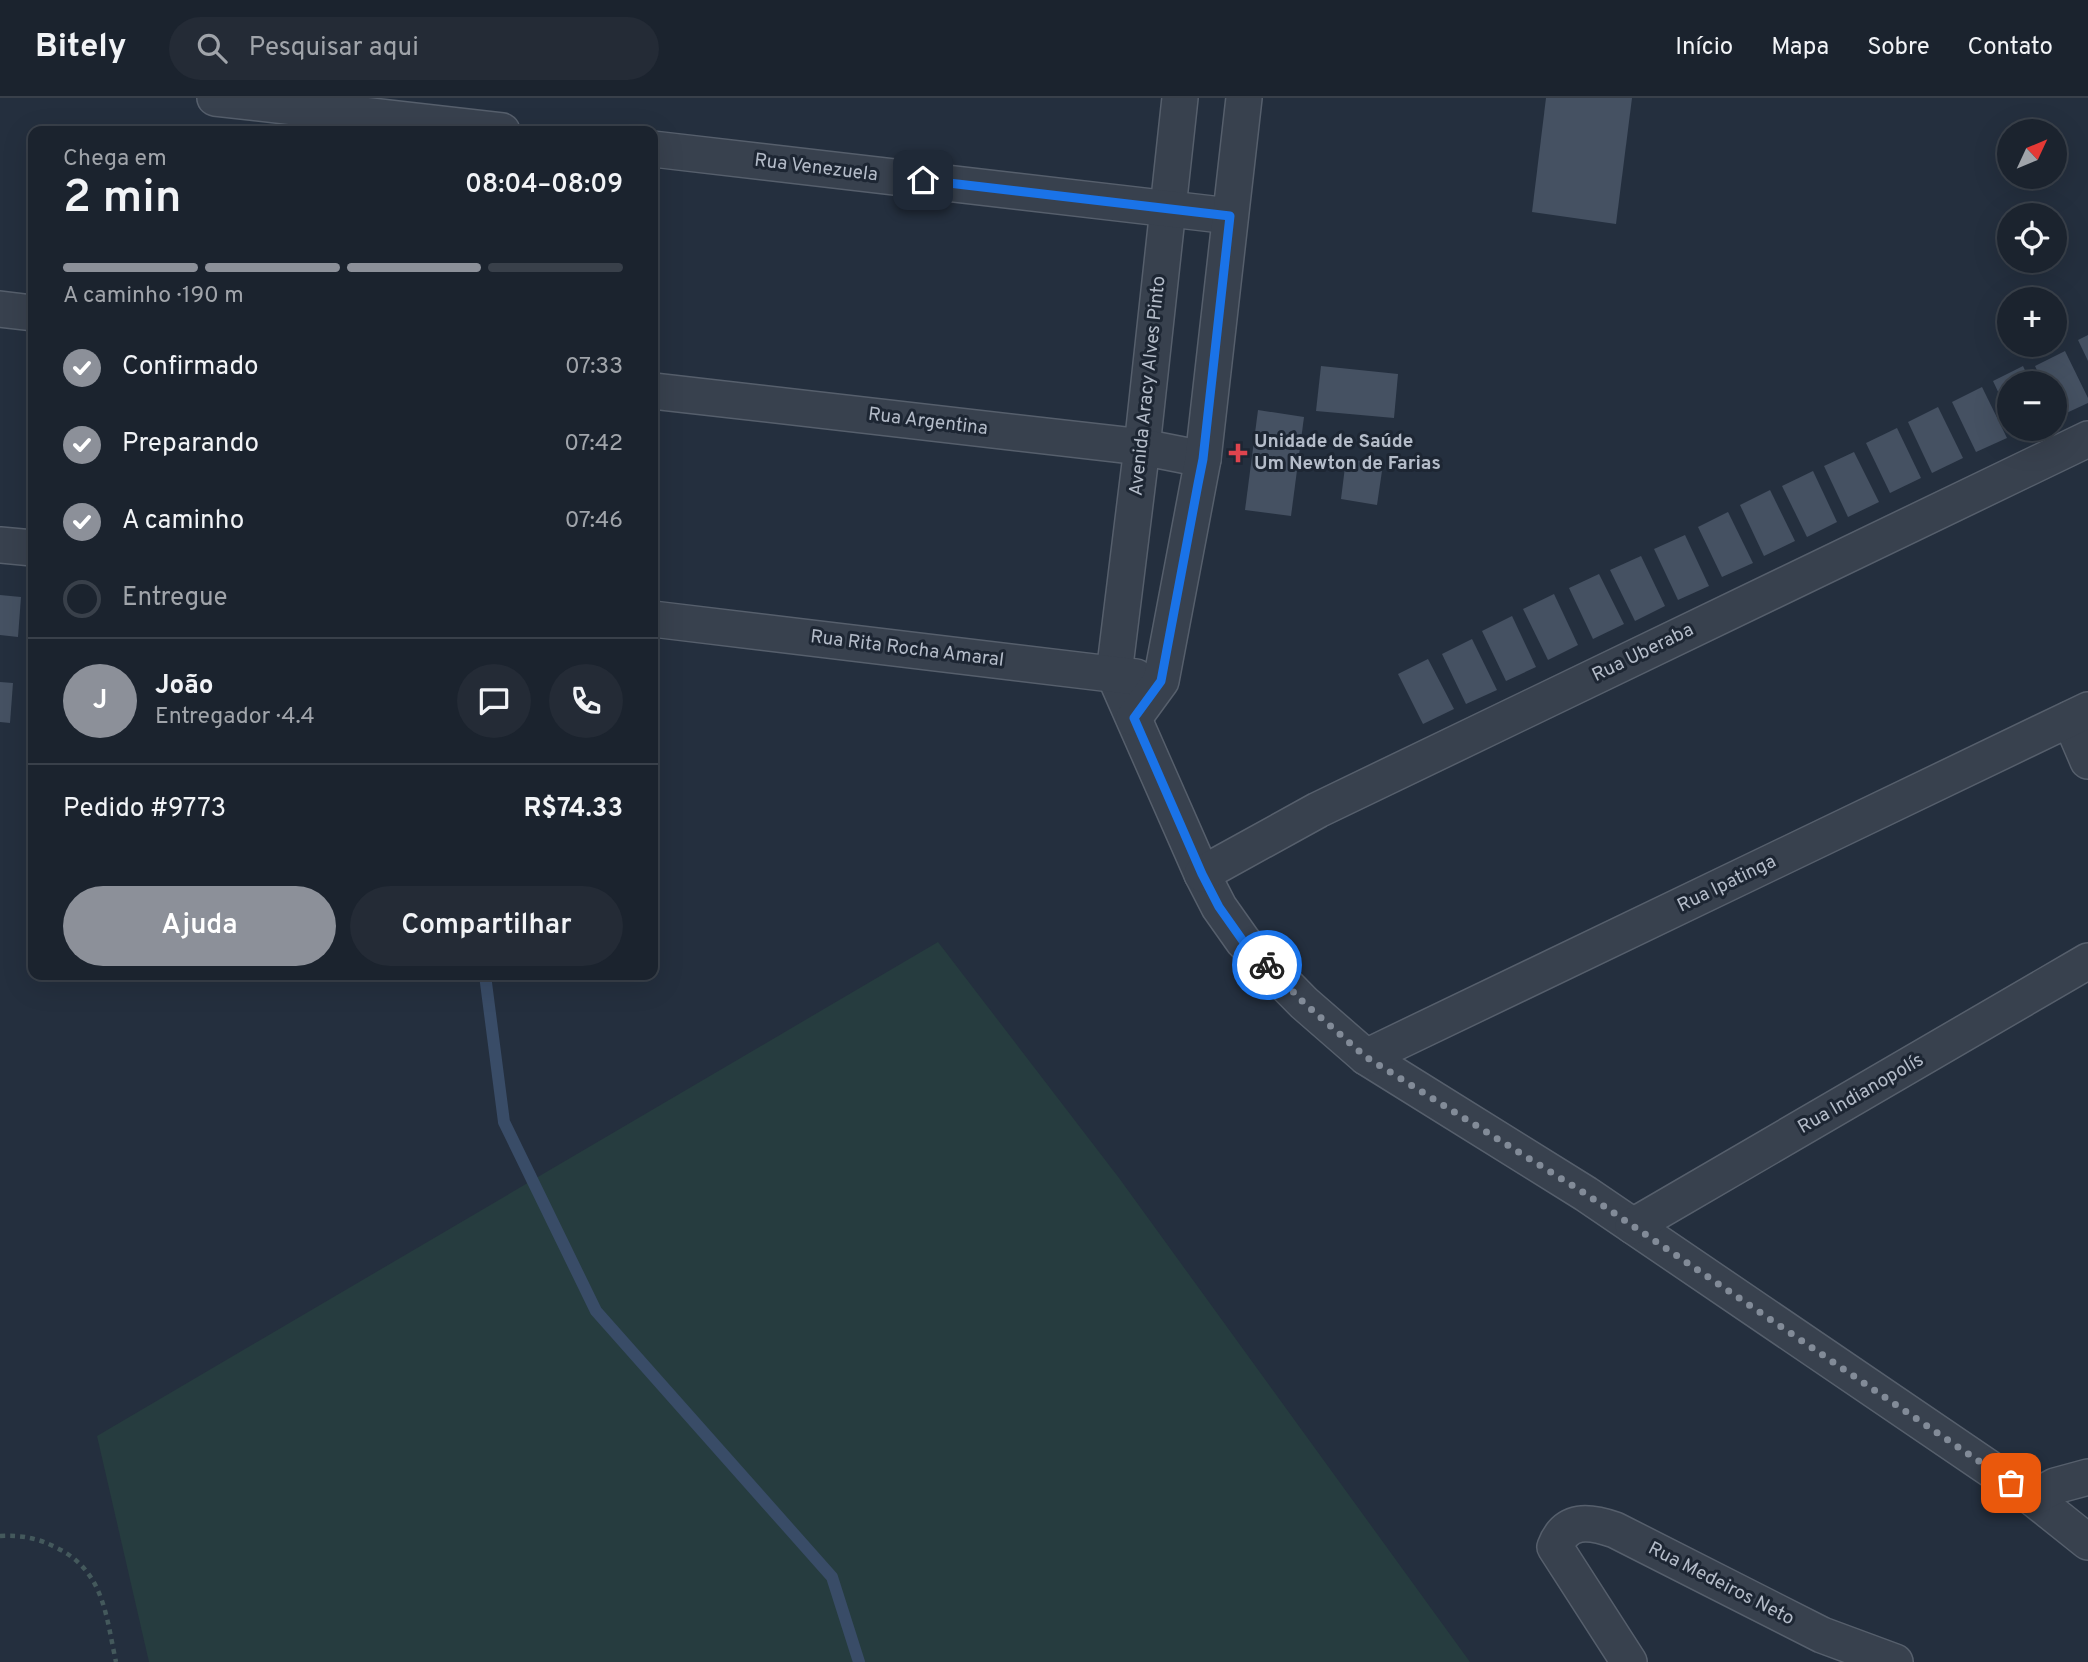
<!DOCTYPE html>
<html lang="pt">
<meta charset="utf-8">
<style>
:root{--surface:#1b232e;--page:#242b36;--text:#f1f3f6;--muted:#a0a4aa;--line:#39404a;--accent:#8c9099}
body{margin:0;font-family:Overpass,sans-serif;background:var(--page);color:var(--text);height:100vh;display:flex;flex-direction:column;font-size:26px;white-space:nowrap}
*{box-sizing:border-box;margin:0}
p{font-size:23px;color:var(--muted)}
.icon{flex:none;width:38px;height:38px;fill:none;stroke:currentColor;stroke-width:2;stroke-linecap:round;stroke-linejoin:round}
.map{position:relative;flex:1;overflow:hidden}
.details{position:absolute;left:28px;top:28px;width:630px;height:854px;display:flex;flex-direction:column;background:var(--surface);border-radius:14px;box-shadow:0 7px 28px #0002,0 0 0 2px var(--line)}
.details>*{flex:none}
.needle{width:46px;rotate:46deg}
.controls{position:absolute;left:1997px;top:21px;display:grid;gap:14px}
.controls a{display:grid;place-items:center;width:70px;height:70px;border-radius:50%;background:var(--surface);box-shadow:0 7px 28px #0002,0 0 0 2px var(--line);font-size:35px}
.pin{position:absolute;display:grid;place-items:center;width:60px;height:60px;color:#fff;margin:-30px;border-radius:14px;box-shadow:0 4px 10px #0006}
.courier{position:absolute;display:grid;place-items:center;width:70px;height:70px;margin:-35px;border:5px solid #1a73e8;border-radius:50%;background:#fff;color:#222;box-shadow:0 2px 9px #0007}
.summary em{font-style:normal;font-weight:600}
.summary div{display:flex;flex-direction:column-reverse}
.summary{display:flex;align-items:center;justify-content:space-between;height:119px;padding:0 35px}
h1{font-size:46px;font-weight:600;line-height:52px}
.bar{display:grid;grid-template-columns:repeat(4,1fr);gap:10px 7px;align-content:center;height:84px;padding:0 35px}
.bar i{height:9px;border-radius:5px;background:var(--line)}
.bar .on{background:var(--accent)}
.bar p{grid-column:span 4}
.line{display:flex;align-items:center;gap:18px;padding:0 35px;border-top:2px solid var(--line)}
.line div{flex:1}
.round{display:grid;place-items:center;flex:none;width:74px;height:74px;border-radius:37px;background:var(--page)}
ol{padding:0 35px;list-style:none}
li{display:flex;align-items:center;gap:21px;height:77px}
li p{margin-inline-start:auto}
li .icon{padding:7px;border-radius:50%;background:var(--accent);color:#fff;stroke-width:4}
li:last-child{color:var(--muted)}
li i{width:38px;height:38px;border:4px solid var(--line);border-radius:50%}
.button{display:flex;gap:14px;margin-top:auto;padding:14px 35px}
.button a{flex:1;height:80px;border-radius:42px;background:var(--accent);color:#fff;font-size:28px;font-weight:600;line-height:80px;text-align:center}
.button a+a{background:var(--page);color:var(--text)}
header{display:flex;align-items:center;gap:42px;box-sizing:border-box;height:98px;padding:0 35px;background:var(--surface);border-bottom:2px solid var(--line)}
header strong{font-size:33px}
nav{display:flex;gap:38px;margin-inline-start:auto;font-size:24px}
.search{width:490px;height:63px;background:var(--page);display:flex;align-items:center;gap:18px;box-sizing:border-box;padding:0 24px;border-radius:38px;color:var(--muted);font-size:26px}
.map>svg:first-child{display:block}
.green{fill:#263c3f}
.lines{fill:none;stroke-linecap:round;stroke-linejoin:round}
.stream{stroke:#394c67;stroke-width:12}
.building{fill:#455162}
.street-casing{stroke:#565f6c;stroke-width:38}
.path{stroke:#44595c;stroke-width:4.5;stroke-dasharray:5 5;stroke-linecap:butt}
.street{stroke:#38414e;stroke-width:35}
.done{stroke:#828b98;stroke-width:7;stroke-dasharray:0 12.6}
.route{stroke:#1a73e8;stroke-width:9}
.health-dot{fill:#e0444e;stroke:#1d2633;stroke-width:2.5}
.labels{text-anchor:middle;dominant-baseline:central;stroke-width:6;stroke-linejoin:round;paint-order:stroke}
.street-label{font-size:19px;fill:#b4bcc9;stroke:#1d2633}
.poi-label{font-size:19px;font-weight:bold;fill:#b4bcc9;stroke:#1d2633;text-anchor:start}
</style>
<header>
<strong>Bitely</strong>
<div class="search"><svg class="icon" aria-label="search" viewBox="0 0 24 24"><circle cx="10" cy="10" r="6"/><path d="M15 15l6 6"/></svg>Pesquisar aqui</div>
<nav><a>Início</a><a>Mapa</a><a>Sobre</a><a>Contato</a></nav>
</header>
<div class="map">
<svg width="2088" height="1564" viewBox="0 0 2088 1564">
<rect width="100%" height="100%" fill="#242f3e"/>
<path class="green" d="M938,844L1119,1080L1470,1564H149L97,1338Z"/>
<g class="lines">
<path class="stream" d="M485,877L504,1024L596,1213L832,1479L859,1564"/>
</g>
<g class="building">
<path d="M1546,0H1632L1616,126L1532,114Z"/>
<path d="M2088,237V263L2078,242Z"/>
<path d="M2065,253L2088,300V305L2060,318L2054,308V285H2043L2035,268Z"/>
<path d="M1321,268L1398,276L1394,320L1316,313Z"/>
<path d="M2023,268L2031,285H2009V317L1993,283Z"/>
<path d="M1982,289L2007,340L1976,354L1952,304Z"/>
<path d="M1938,309L1963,360L1932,375L1908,324Z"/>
<path d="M1258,312L1304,319L1291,418L1245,412Z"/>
<path d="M1897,330L1921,380L1890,395L1866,345Z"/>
<path d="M1854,354L1879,404L1848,419L1824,368Z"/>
<path d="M1346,361L1383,366L1377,407L1341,401Z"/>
<path d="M1813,373L1837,424L1807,439L1782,388Z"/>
<path d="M1770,392L1795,443L1764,458L1740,407Z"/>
<path d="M1728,414L1753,465L1722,479L1698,429Z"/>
<path d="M1685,437L1709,488L1678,502L1654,451Z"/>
<path d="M1641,458L1665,508L1635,523L1610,472Z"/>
<path d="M1599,476L1624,526L1593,541L1569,490Z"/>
<path d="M1554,496L1578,547L1548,562L1523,511Z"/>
<path d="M0,497L21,499L18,539L0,537Z"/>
<path d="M1512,518L1536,569L1506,583L1482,533Z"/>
<path d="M1472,541L1497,592L1466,606L1442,556Z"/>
<path d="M1428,561L1454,611L1423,626L1398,576Z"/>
<path d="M0,584L13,585L10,625L0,624Z"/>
</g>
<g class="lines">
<defs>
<g id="street">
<path d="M215,0L502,33"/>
<path d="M1180,0L1142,349L1114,576L1202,776L1219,809L1243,843L1304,905L1366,959L1586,1096L2033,1400L2088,1444"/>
<path d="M653,51L1230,118"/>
<path d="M0,211L33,215"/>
<path d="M653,293L1142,349L1203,361"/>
<path d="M0,447L33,450"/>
<path d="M653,521L1136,579"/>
<path d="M1134,620L1161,583L1203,361L1244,0"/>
<path d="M2070,621L2088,663"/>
<path d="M1202,776L1318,712L2088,341"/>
<path d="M1366,959L2088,612"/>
<path d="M1633,1128L2088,863"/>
<path d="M2033,1400L2055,1388L2088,1379"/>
<path d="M1629,1564L1555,1449C1566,1420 1589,1423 1615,1432L1822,1537L1895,1564"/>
</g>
</defs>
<use href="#street" class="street-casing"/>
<path class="path" d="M0,1438C22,1437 38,1440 57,1450C104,1473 106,1518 116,1564"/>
<use href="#street" class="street"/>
</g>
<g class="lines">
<path class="done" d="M1267,867L1304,905L1366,959L1586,1096L2011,1385"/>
<path class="route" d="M923,82L1230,118L1203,361L1198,386L1161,583L1134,620L1202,776L1219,809L1243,843L1267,867"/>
</g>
<path class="health-dot" d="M1234.5 344.5h7v7h7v7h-7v7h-7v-7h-7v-7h7z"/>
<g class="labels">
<g class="street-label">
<text transform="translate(816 70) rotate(7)">Rua Venezuela</text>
<text transform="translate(1148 288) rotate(-84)">Avenida Aracy Alves Pinto</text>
<text transform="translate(928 324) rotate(7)">Rua Argentina</text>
<text transform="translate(907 551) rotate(7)">Rua Rita Rocha Amaral</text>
<text transform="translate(1643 555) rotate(-26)">Rua Uberaba</text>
<text transform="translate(1727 786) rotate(-26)">Rua Ipatinga</text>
<text transform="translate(1861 996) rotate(-30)">Rua Indianopolís</text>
<text transform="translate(1721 1486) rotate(27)">Rua Medeiros Neto</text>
</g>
<g class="poi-label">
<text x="1254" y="344">Unidade de Saúde<tspan x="1254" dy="22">Um Newton de Farias</tspan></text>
</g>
</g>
</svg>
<div class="controls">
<a><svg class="needle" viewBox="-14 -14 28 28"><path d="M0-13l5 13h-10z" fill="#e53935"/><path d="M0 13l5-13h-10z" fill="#a0a4aa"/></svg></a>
<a><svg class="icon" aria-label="locate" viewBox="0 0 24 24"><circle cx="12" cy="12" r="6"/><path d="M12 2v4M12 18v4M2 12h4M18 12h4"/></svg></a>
<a>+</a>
<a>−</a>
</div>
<div class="pin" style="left:2011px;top:1385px;background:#ea580c"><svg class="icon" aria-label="bag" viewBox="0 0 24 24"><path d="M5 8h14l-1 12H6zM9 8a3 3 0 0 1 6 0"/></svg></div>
<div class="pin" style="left:923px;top:82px;background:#1f2937"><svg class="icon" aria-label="home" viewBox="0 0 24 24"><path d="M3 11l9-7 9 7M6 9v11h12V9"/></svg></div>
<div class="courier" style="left:1267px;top:867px"><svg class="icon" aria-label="bike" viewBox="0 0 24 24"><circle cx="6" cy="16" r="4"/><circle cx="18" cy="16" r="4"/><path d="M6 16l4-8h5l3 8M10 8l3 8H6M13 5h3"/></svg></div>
<section class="details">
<div class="summary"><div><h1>2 min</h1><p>Chega em</p></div><em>08:04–08:09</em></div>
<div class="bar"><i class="on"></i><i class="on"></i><i class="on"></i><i></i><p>A caminho · 190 m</p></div>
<ol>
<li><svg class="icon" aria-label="check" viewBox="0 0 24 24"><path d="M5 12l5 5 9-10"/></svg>Confirmado<p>07:33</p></li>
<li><svg class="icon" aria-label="check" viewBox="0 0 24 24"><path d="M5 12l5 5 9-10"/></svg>Preparando<p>07:42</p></li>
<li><svg class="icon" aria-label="check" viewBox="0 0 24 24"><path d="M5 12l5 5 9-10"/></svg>A caminho<p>07:46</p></li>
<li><i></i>Entregue</li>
</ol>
<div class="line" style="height:126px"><b class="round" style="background:var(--accent);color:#fff">J</b><div><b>João</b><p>Entregador · 4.4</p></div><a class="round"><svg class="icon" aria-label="chat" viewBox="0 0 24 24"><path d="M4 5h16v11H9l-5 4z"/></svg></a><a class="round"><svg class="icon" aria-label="phone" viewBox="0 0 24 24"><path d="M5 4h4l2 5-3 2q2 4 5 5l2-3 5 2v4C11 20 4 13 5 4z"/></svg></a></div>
<div class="line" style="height:91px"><div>Pedido #9773</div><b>R$74.33</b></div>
<div class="button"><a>Ajuda</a><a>Compartilhar</a></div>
</section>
</div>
